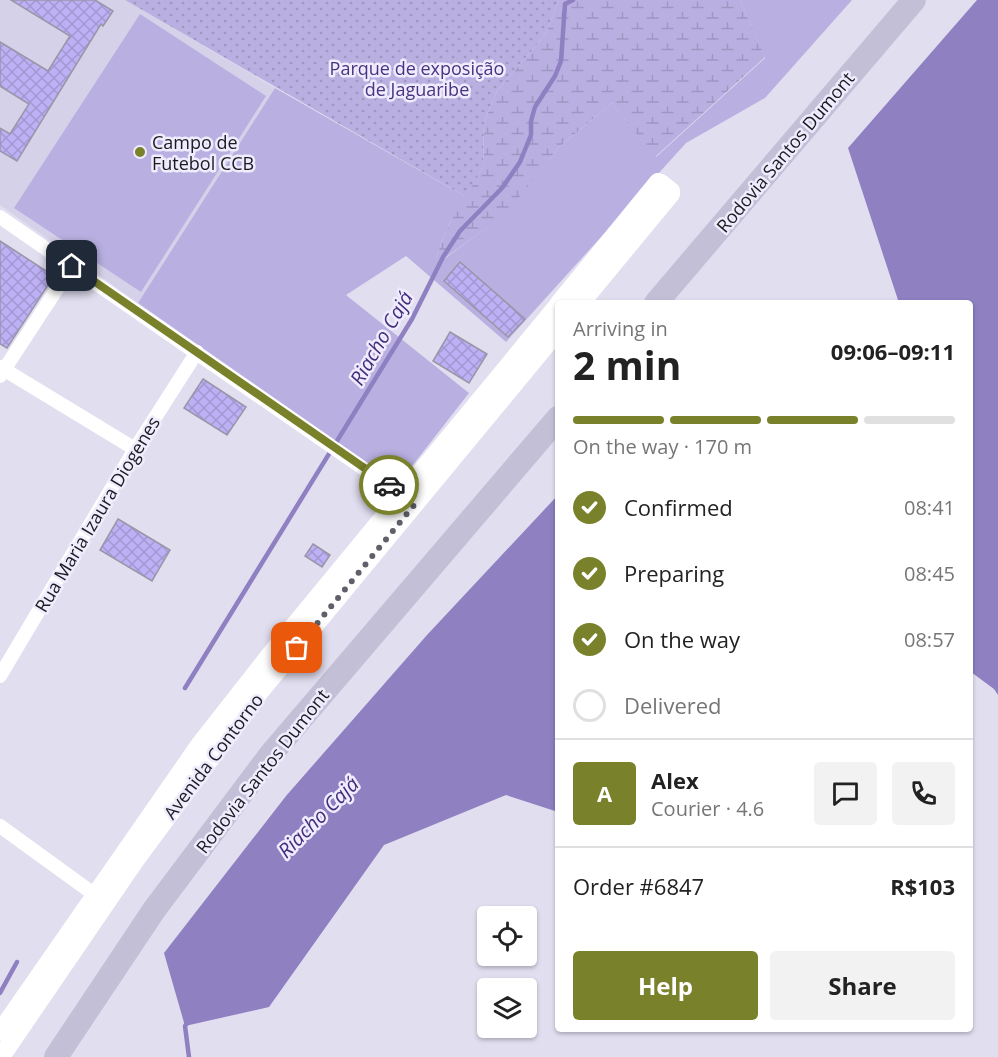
<!DOCTYPE html>
<meta charset="utf-8">
<style>
:root{--surface:#fff;--page:#f2f2f2;--text:#222;--muted:#767676;--line:#e0e0e0;--accent:#7a812b}
body{margin:0;font-family:"Open Sans",sans-serif;background:var(--page);color:var(--text);height:100vh;display:flex;flex-direction:column;font-size:22px;white-space:nowrap}
*{box-sizing:border-box;margin:0}
p{font-size:20px;color:var(--muted)}
.icon{flex:none;width:33px;height:33px;fill:none;stroke:currentColor;stroke-width:2;stroke-linecap:round;stroke-linejoin:round}
.map{position:relative;flex:1;overflow:hidden}
.side{position:absolute;left:555px;top:300px;width:418px;height:732px;display:flex;flex-direction:column;background:var(--surface);border-radius:6px;box-shadow:0 2px 4px #0004}
.side>*{flex:none}
.tools{position:absolute;left:477px;top:906px;display:grid;gap:12px}
.tools a{display:grid;place-items:center;width:60px;height:60px;border-radius:6px;background:var(--surface);box-shadow:0 2px 4px #0004;font-size:30px}
.pin{position:absolute;display:grid;place-items:center;width:51px;height:51px;color:#fff;margin:-26px;border-radius:12px;box-shadow:0 3px 9px #0006}
.courier{position:absolute;display:grid;place-items:center;width:60px;height:60px;margin:-30px;border:4px solid #7a812b;border-radius:50%;background:#fff;color:#222;box-shadow:0 2px 8px #0007}
.summary em{font-style:normal;font-weight:700}
.summary div{display:flex;flex-direction:column-reverse}
.summary{display:flex;align-items:center;justify-content:space-between;height:102px;padding:0 18px}
h1{font-size:39px;font-weight:700;line-height:45px}
.bar{display:grid;grid-template-columns:repeat(4,1fr);gap:9px 6px;align-content:center;height:72px;padding:0 18px}
.bar i{height:8px;border-radius:4px;background:var(--line)}
.bar .current{background:var(--accent)}
.bar p{grid-column:span 4}
.line{display:flex;align-items:center;gap:15px;padding:0 18px;border-top:2px solid var(--line)}
.line div{flex:1}
.round{display:grid;place-items:center;flex:none;width:63px;height:63px;border-radius:6px;background:var(--page)}
ol{padding:0 18px;list-style:none}
li{display:flex;align-items:center;gap:18px;height:66px}
li p{margin-inline-start:auto}
li .icon{padding:6px;border-radius:50%;background:var(--accent);color:#fff;stroke-width:4}
li:last-child{color:var(--muted)}
li i{width:33px;height:33px;border:3px solid var(--line);border-radius:50%}
.cta{display:flex;gap:12px;margin-top:auto;padding:12px 18px}
.cta a{flex:1;height:69px;border-radius:6px;background:var(--accent);color:#fff;font-size:24px;font-weight:700;line-height:69px;text-align:center}
.cta a+a{background:var(--page);color:var(--text)}
.map>svg:first-child{display:block}
.built{fill:#d5d1e9}
.grass{fill:#b9b0e1}
.wetland{fill:url(#wetland-marsh)}
.park{fill:url(#park-dots)}
.water{fill:#8e80c1}
.lines{fill:none;stroke-linecap:round;stroke-linejoin:round}
.stream{stroke:#8e80c1;stroke-width:4.5}
.building{fill:url(#building-cross-hatch);stroke:#9996a6;stroke-width:1.5}
.street{stroke:#fff;stroke-width:14}
.secondary{stroke:#fff;stroke-width:18}
.highway{stroke:#c3bfd7;stroke-width:24}
.done{stroke:#615f69;stroke-width:6;stroke-dasharray:0 10.8}
.route{stroke:#7a812b;stroke-width:8}
.poi-dot{fill:#7a812b;stroke:#eeecfd;stroke-width:2}
.labels{text-anchor:middle;dominant-baseline:central;stroke-width:5;stroke-linejoin:round;paint-order:stroke}
.park-label{font-size:18px;fill:#4b3382;stroke:#eeecfd}
.poi-label{font-size:18px;fill:#1c1b21;stroke:#eeecfd;text-anchor:start}
.street-label{font-size:18px;fill:#1c1b21;stroke:#eeecfd}
.water-label{font-size:20px;font-style:italic;fill:#452d7c;stroke:#eeecfd}
</style>
<div class="map">
<svg width="998" height="1057" viewBox="0 0 998 1057">
<defs>
<pattern id="wetland-marsh" width="20" height="14" patternUnits="userSpaceOnUse" patternTransform="scale(1.5)"><rect width="20" height="14" fill="#b9b0e1"/><path d="M1 5h8M5 5V1M11 12h8M15 12V8" fill="none" stroke="#9e97c1"/></pattern>
<pattern id="park-dots" width="8" height="8" patternUnits="userSpaceOnUse" patternTransform="scale(1.5)"><rect width="8" height="8" fill="#b9b0e1"/><path d="M2 2h.1M6 6h.1" fill="none" stroke="#9e97c1" stroke-width="1.8" stroke-linecap="round"/></pattern>
<pattern id="building-cross-hatch" width="8" height="8" patternUnits="userSpaceOnUse" patternTransform="scale(1.5)"><rect width="8" height="8" fill="#beb0f5"/><path d="M0 0l8 8M0 8l8-8" fill="none" stroke="#a397d2"/></pattern>
</defs>
<rect width="100%" height="100%" fill="#e1def0"/>
<path class="built" d="M0,0H125L275,88L138,303L0,205Z"/>
<g class="grass">
<path d="M740,0H852L765,98L686,143L506,342L406,256L346,295L469,393L398,484L138,303L275,88L466,197L449,224L436,257L439,263L506,213L558,148L612,103L656,157L765,58Z"/>
<path d="M140,14L266,96L141,292L14,208Z"/>
</g>
<path class="wetland" d="M559,0H740L765,57L655,157L612,103L558,148L507,213L438,263L436,257L449,224L483,167L484,122L497,91L545,35Z"/>
<path class="park" d="M125,0H559L545,35L497,91L484,122L483,167L466,197Z"/>
<g class="water">
<path d="M977,0H998V695L994,689L971,672L970,303H899L848,148Z"/>
<path d="M558,495V812L506,795L384,845L269,1007L185,1026L164,953L286,796L427,635Z"/>
</g>
<g class="lines">
<g class="stream">
<path d="M185,688L412,319L443,257L460,231L502,188L520,162L531,135V121L535,107L555,76L561,61L565,4L573,0"/>
<path d="M0,993L17,962"/>
<path d="M188,1022L185,1026L189,1057"/>
</g>
</g>
<g class="building">
<path d="M11,0H95L113,11L103,26L101,24L17,161L0,151V128L10,134L29,104L0,86V42L48,71L70,36Z"/>
<path d="M0,241L54,276L7,348L0,344Z"/>
<path d="M460,262L525,319L508,337L444,281Z"/>
<path d="M450,332L487,354L469,383L433,361Z"/>
<path d="M203,379L246,407L227,435L184,408Z"/>
<path d="M118,519L170,550L152,581L100,550Z"/>
<path d="M313,544L330,555L322,567L305,556Z"/>
</g>
<g class="lines">
<g class="street">
<path d="M0,217L409,500"/>
<path d="M0,367L135,449"/>
<path d="M0,376L72,266"/>
<path d="M0,676L135,449L197,352"/>
<path d="M0,826L102,900"/>
</g>
<g class="secondary">
<path d="M559,303L658,182L661,183L671,191V194L581,303"/>
<path d="M0,1032L200,744L269,656L558,305"/>
<path d="M1,1057L135,861L259,693L558,331"/>
</g>
<g class="highway">
<path d="M656,303L914,0"/>
<path d="M56,1057L154,910L271,754L558,418"/>
</g>
</g>
<g class="lines">
<path class="done" d="M297,648L415,504L389,485"/>
<path class="route" d="M72,266L389,485"/>
</g>
<circle class="poi-dot" cx="140" cy="152" r="6"/>
<g class="labels">
<g class="park-label">
<text x="417" y="68">Parque de exposição<tspan x="417" dy="21">de Jaguaribe</tspan></text>
</g>
<g class="poi-label">
<text x="152" y="142">Campo de<tspan x="152" dy="21">Futebol CCB</tspan></text>
</g>
<g class="street-label">
<text transform="translate(785 152) rotate(-50)">Rodovia Santos Dumont</text>
<text transform="translate(97 514) rotate(-59)">Rua Maria Izaura Diogenes</text>
<text transform="translate(213 756) rotate(-53)">Avenida Contorno</text>
<text transform="translate(262 771) rotate(-52)">Rodovia Santos Dumont</text>
</g>
<g class="water-label">
<text transform="translate(381 338) rotate(-60)">Riacho Cajá</text>
<text transform="translate(318 817) rotate(-45)">Riacho Cajá</text>
</g>
</g>
</svg>
<div class="tools">
<a><svg class="icon" aria-label="locate" viewBox="0 0 24 24"><circle cx="12" cy="12" r="6"/><path d="M12 2v4M12 18v4M2 12h4M18 12h4"/></svg></a>
<a><svg class="icon" aria-label="layers" viewBox="0 0 24 24"><path d="M12 4l9 5-9 5-9-5zM3 14l9 5 9-5"/></svg></a>
</div>
<div class="pin" style="left:297px;top:648px;background:#ea580c"><svg class="icon" aria-label="bag" viewBox="0 0 24 24"><path d="M5 8h14l-1 12H6zM9 8a3 3 0 0 1 6 0"/></svg></div>
<div class="pin" style="left:72px;top:266px;background:#1f2937"><svg class="icon" aria-label="home" viewBox="0 0 24 24"><path d="M3 11l9-7 9 7M6 9v11h12V9"/></svg></div>
<div class="courier" style="left:389px;top:485px"><svg class="icon" aria-label="car" viewBox="0 0 24 24"><path d="M5 17H2v-5l4-1 3-4h7l3 4 3 1v5h-3M9 17h6M6 11h13"/><circle cx="7" cy="17" r="2"/><circle cx="17" cy="17" r="2"/></svg></div>
<section class="side">
<div class="summary"><div><h1>2 min</h1><p>Arriving in</p></div><em>09:06–09:11</em></div>
<div class="bar"><i class="current"></i><i class="current"></i><i class="current"></i><i></i><p>On the way · 170 m</p></div>
<ol>
<li><svg class="icon" aria-label="check" viewBox="0 0 24 24"><path d="M5 12l5 5 9-10"/></svg>Confirmed<p>08:41</p></li>
<li><svg class="icon" aria-label="check" viewBox="0 0 24 24"><path d="M5 12l5 5 9-10"/></svg>Preparing<p>08:45</p></li>
<li><svg class="icon" aria-label="check" viewBox="0 0 24 24"><path d="M5 12l5 5 9-10"/></svg>On the way<p>08:57</p></li>
<li><i></i>Delivered</li>
</ol>
<div class="line" style="height:108px"><b class="round" style="background:var(--accent);color:#fff">A</b><div><b>Alex</b><p>Courier · 4.6</p></div><a class="round"><svg class="icon" aria-label="chat" viewBox="0 0 24 24"><path d="M4 5h16v11H9l-5 4z"/></svg></a><a class="round"><svg class="icon" aria-label="phone" viewBox="0 0 24 24"><path d="M5 4h4l2 5-3 2q2 4 5 5l2-3 5 2v4C11 20 4 13 5 4z"/></svg></a></div>
<div class="line" style="height:78px"><div>Order #6847</div><b>R$103</b></div>
<div class="cta"><a>Help</a><a>Share</a></div>
</section>
</div>
